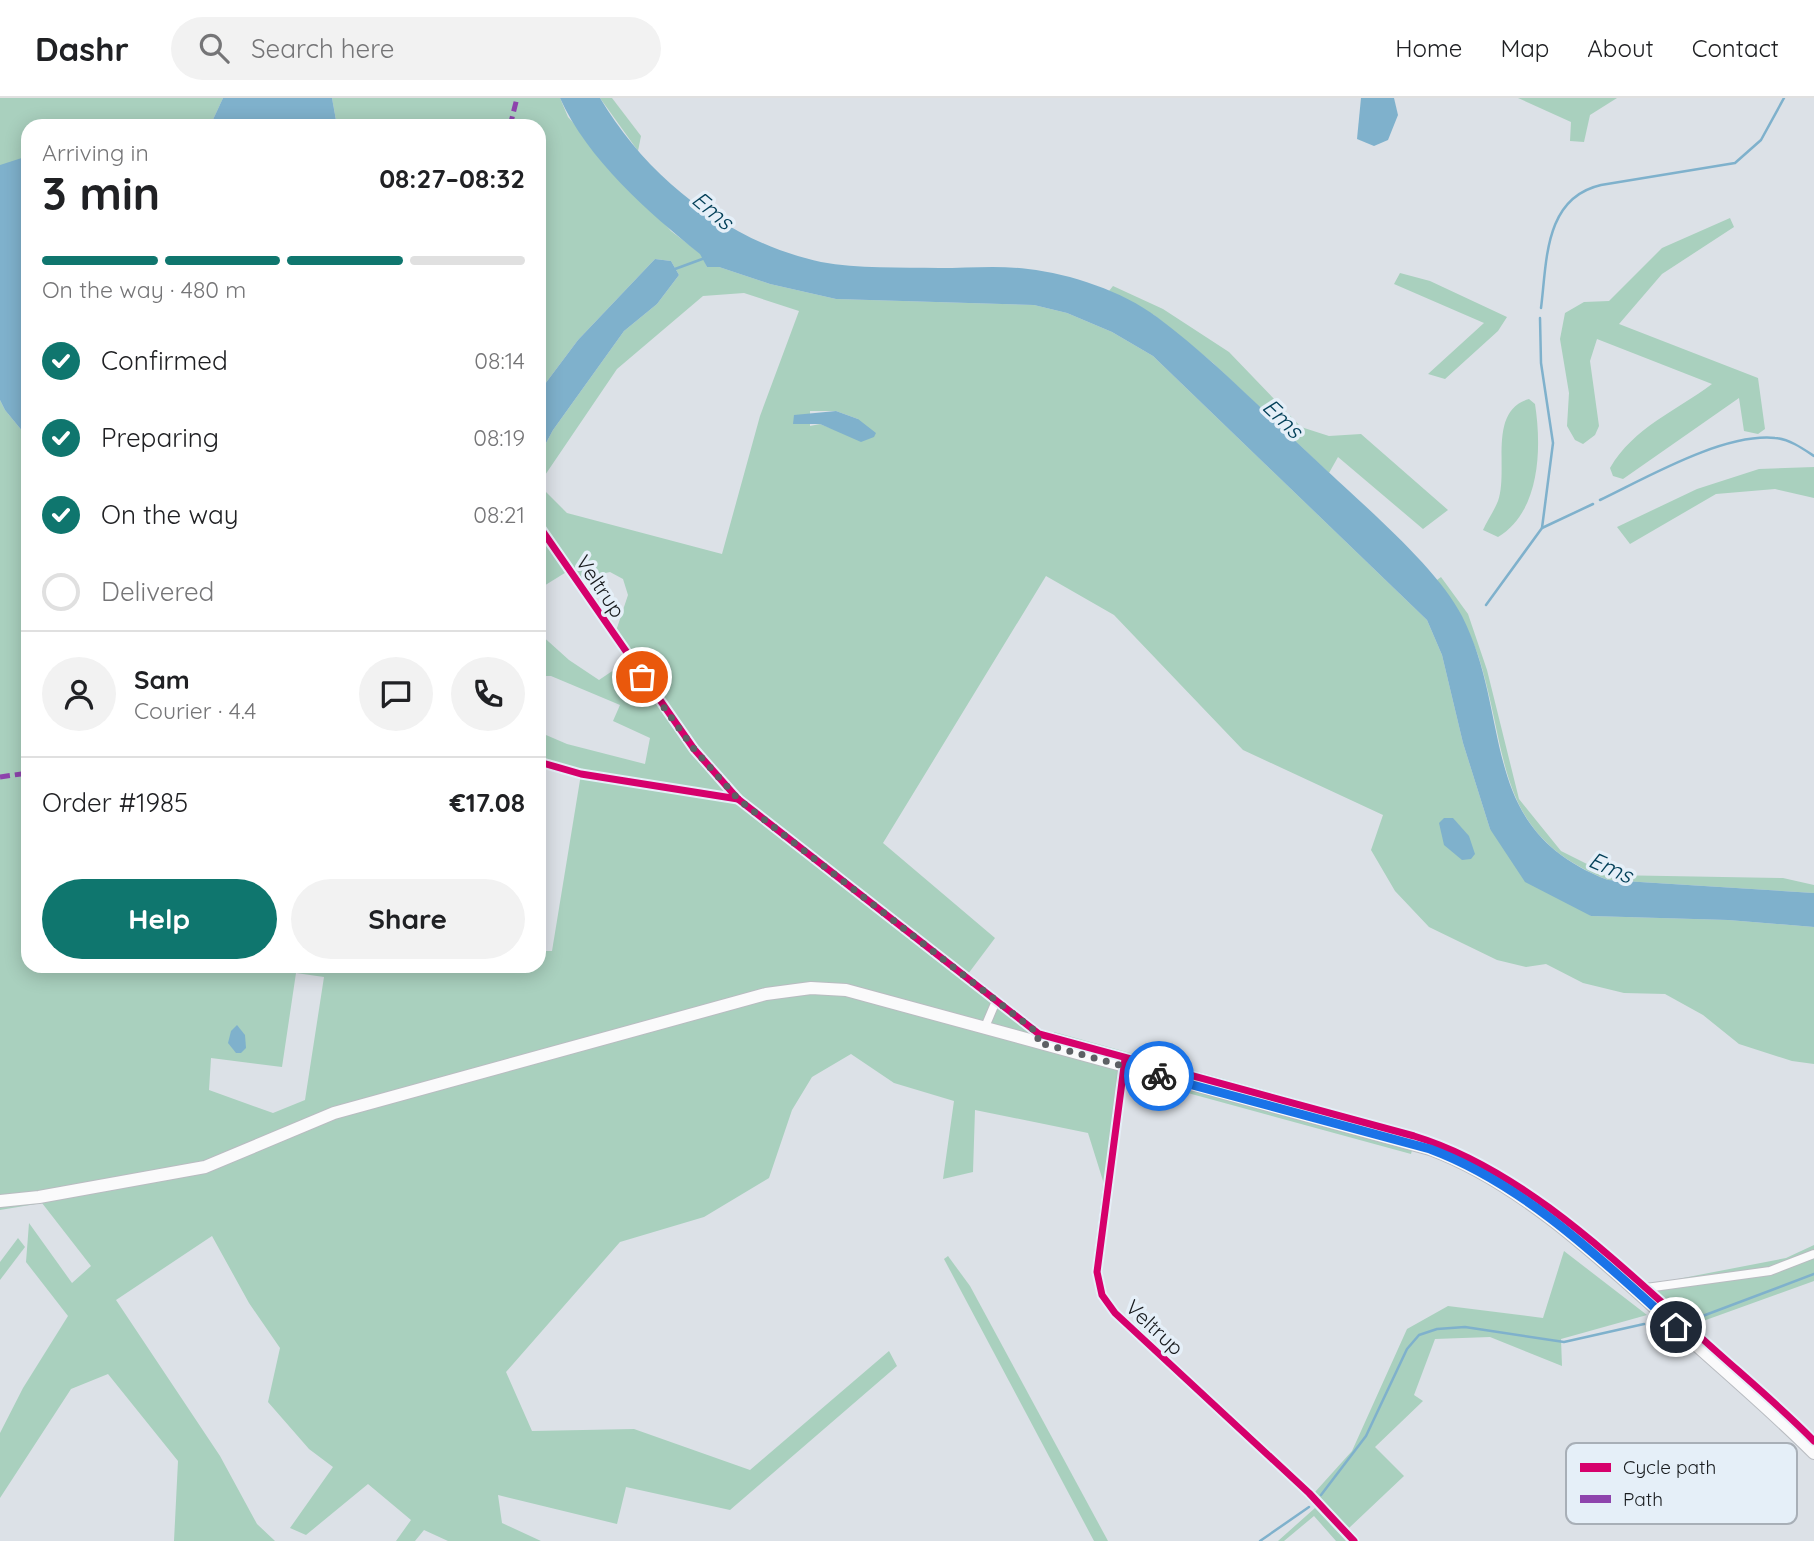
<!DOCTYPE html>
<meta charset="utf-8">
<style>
:root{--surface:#fff;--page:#f2f2f2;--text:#202124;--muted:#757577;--line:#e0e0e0;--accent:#0f766e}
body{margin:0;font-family:Quicksand,sans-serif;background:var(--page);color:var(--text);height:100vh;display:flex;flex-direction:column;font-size:26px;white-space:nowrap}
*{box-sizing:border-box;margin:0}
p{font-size:23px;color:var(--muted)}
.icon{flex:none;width:38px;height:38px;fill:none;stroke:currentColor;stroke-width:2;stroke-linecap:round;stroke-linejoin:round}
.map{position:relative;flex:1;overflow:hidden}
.panel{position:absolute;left:21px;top:21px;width:525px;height:854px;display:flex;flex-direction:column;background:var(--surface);border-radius:21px;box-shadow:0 4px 18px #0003}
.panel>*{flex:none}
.pin{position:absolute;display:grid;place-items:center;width:60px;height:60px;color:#fff;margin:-30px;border:4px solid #fff;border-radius:50%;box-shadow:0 2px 7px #0007}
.courier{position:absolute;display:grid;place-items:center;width:70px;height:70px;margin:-35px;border:5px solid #1a73e8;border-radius:50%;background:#fff;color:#222;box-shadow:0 2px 9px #0007}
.headline em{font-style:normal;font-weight:700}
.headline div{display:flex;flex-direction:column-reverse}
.headline{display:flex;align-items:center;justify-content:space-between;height:119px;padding:0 21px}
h1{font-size:46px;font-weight:700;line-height:52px}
.bar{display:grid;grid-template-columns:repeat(4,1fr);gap:10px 7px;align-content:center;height:84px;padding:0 21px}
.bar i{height:9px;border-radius:5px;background:var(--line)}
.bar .current{background:var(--accent)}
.bar p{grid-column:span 4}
.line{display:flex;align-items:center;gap:18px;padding:0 21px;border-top:2px solid var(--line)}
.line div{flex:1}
.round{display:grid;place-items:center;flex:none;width:74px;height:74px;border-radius:37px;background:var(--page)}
ol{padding:0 21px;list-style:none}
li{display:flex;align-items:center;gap:21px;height:77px}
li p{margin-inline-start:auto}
li .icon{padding:7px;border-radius:50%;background:var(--accent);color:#fff;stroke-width:4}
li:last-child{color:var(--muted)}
li i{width:38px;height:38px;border:4px solid var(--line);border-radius:50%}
.cta{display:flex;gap:14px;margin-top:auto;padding:14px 21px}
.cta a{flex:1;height:80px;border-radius:42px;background:var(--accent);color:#fff;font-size:28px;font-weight:700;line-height:80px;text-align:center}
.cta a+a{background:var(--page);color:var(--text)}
header{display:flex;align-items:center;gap:42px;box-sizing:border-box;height:98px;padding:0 35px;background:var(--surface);border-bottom:2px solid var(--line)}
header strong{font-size:33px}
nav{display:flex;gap:38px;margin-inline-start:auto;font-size:24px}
.search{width:490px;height:63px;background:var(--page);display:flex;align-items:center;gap:18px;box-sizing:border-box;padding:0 24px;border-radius:38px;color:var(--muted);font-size:26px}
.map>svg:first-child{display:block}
.green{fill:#a9d0be;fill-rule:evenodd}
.water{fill:#7fb1cc}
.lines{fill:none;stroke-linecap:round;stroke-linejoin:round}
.stream{stroke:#7fb1cc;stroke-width:2.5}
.minor-casing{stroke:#b9bcc1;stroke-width:10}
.secondary-casing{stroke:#b9bcc1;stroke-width:14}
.minor{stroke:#fafafb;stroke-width:8}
.secondary{stroke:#fafafb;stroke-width:12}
.quiet{stroke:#8e44ad;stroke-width:5;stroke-dasharray:10 5;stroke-linecap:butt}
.cycleway-casing{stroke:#e5eff8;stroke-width:11}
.cycleway{stroke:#d6006c;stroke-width:7}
.done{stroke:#5d6064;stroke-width:7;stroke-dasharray:0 12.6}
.route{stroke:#1a73e8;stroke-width:9}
.labels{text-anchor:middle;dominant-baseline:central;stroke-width:7;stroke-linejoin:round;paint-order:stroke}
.street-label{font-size:21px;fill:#181b1e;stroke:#e5eff8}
.water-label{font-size:23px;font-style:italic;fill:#003e57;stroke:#e5eff8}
.key{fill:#e5eff8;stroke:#a8afb7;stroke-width:2}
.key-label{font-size:19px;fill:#181b1e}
</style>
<header>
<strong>Dashr</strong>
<div class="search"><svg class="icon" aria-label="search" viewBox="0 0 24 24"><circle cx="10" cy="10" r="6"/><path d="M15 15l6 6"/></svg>Search here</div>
<nav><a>Home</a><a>Map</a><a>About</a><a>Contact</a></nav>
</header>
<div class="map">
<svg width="1814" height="1443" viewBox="0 0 1814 1443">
<rect width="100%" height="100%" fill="#dce1e7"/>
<g class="green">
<path d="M0,0H223L210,28H28V58L0,78Z"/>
<path d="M332,0H560L568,19L671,133L701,156L707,169H719L770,186L836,201L1034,207L1067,215L1112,234L1153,258L1427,522L1442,557L1463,645L1490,731L1591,818L1728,822L1814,829V966L1792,963L1739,946L1703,917L1665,896L1624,895L1583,885L1546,866L1526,869L1497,862L1429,829L1395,793L1371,752L1383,717L1243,652L1114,517L1046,478L883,745L995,840L965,880L1039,936L1051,940L1054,934L1417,1034L1411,1056L1122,977L1104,1086L1088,1035L975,1012L973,1074L943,1081L954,1003L894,985L851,956L812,979L792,1012L769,1080L704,1119L620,1144L506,1274L532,1333L634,1331L750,1372L889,1253L897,1268L730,1412L626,1389L617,1426L498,1397L502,1425L541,1443H448L424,1432L415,1443H396L411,1422L368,1386L306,1437L290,1430L333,1369L309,1351L268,1304L280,1250L249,1205L212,1138L116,1202L220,1358L257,1426L275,1443H174L178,1363L108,1276L71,1291L0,1400V1335L23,1290L68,1218L26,1164L29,1125L72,1185L91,1168L42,1105L0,1112V302L5,312L28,340V868H539V853H552L581,676L539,664V634L567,646L645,666L650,640L613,623L620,607L551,578H539V535L569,562L599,582L630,561L614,539L628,497L623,481L610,474L574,482L568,473L539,491V387L567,415L722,456L760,318L799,213L744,195L703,198L617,271L539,386V358L553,332L624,233L657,206L679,177L671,163L655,161L578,242L539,294V28H337ZM810,313H836L858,321L830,330L820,326L810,328ZM296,875L324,879L305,1002L273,1015L209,992L211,960L282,969Z"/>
<path d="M600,0H612L641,38L638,53Z"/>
<path d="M1518,0H1617L1590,17L1584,44L1570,43L1571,24Z"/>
<path d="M1730,120L1734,129L1662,176L1619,226L1758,280L1765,331L1758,336L1744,333L1739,300L1623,381L1613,378L1610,370C1634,329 1676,313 1712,286L1597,241L1590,263L1599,328L1595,337L1583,346L1575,342L1567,328L1569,295L1560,241L1565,215L1584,204L1609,203L1662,150Z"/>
<path d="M1400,175L1430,183L1507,219L1498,233L1445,281L1428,276L1484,225L1394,186Z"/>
<path d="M1113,188L1163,211L1229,254L1301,329L1329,338L1361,336L1448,412L1423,431L1338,359L1329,375L1213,265L1154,217L1109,193Z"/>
<path d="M1529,301L1535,306C1542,351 1540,414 1498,439L1483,432C1487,423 1494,413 1498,403C1509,372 1487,313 1529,301Z"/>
<path d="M1814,369V400L1775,391L1716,396L1630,446L1617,429L1697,391L1759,371Z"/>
<path d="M1441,479L1468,516L1487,572L1519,701L1561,753L1609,777L1783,780L1814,787V795L1608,782C1493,737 1510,656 1478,557C1468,529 1454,506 1437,482Z"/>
<path d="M18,1140L25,1149L0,1182V1164Z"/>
<path d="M1814,1147V1183L1692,1227L1647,1187L1786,1160Z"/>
<path d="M1564,1153L1647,1217L1561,1241L1562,1268L1490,1239L1435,1241L1414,1297L1423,1303L1375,1349L1404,1378L1349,1430L1315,1394L1352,1353L1407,1231L1448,1208L1543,1220Z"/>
<path d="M948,1158L970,1188L1108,1443H1094L944,1161Z"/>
<path d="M1315,1410L1346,1443H1336L1314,1418L1284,1443H1278Z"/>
</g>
<g class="water">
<path d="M223,0H332L337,28H210Z"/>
<path d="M560,0H600C648,81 729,144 821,164C858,171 901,169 939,170C968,170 999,167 1028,171C1071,176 1122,193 1157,219C1216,263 1267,317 1321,367C1362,406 1437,469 1462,518C1514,621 1475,731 1608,782L1814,795V829L1728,822L1591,818L1525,784L1490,731L1463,645L1442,557L1427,522L1153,258L1112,234L1067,215L1034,207L836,201L770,186L719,169H707L700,156C649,115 587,61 560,0Z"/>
<path d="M1361,0H1394L1398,17L1388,42L1374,48L1357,41Z"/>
<path d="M28,58V340L5,312L0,302V67Z"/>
<path d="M655,161L671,163L679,177L657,206L624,233L553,332L539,358V294L578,242Z"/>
<path d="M836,313L858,321L876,335L874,339L861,344L820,326H793L794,317Z"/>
<path d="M1444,720H1453L1469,738L1475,756L1471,761L1462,762L1444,747L1439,725Z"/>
<path d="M237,927L245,937L246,950L241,955H236L228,945L231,933Z"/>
</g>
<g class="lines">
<g class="stream">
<path d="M675,171L705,160"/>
<path d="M1541,210C1547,163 1544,100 1601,87L1735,65L1761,42L1784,0"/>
<path d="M1540,220L1541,265L1553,345L1542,430"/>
<path d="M1600,402C1646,380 1723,335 1775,340C1789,341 1802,350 1814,358"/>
<path d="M1486,507L1542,430L1593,406"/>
<path d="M1692,1222L1814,1176"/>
<path d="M1321,1397L1366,1338L1407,1251L1419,1237L1437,1231L1465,1229L1564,1244L1644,1226"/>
<path d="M1260,1443L1309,1409"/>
</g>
<defs>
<g id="minor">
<path d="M555,451L694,651L738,701L1039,936L1037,945"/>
<path d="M985,929L996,903"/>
<path d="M1123,968L1097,1174L1102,1197L1115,1215L1309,1395L1354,1443"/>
<path d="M1640,1196L1646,1190L1770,1173L1814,1156"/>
</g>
<path id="secondary" d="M0,1103L39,1099L205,1069L334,1015L766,896L811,890L846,892L1430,1051C1525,1086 1609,1169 1684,1236C1727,1275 1772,1313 1814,1355"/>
</defs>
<use href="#minor" class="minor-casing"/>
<use href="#secondary" class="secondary-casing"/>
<use href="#minor" class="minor"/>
<use href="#secondary" class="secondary"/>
<g class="quiet">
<path d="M510,28L517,0"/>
<path d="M0,679L28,675"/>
</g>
<defs>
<g id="cycleway">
<path d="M539,428L694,651L738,701L1039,936L1414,1038C1522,1071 1613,1161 1696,1235C1735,1271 1777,1305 1814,1343"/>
<path d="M539,664L581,676L738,701"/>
<path d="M1125,961L1097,1174L1102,1197L1115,1215L1309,1395L1354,1443"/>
</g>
</defs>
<use href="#cycleway" class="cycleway-casing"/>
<use href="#cycleway" class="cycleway"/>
</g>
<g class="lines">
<path class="done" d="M642,579L694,651L738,701L1039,936L1037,944L1159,978"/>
<path class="route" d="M1159,978L1430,1051C1524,1086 1603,1163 1676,1229"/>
</g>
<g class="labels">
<g class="street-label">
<text transform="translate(601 488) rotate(56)">Veltrup</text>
<text transform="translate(1155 1229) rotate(43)">Veltrup</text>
</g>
<g class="water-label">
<text transform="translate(713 112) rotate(40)">Ems</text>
<text transform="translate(1283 320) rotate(44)">Ems</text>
<text transform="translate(1611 769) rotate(24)">Ems</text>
</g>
</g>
<rect x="1566" y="1345" width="231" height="81" rx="10" class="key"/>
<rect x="1580" y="1365" width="31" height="9" fill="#d6006c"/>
<rect x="1580" y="1397" width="31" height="8" fill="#8e44ad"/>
<g class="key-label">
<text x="1623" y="1376">Cycle path</text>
<text x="1623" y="1408">Path</text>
</g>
</svg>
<div class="pin" style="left:642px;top:579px;background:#ea580c"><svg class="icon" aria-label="bag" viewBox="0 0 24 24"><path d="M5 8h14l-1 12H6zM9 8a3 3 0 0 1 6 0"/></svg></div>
<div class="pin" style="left:1676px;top:1229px;background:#1f2937"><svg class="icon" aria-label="home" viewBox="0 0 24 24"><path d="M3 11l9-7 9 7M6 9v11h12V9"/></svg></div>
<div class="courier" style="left:1159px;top:978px"><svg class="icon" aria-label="bike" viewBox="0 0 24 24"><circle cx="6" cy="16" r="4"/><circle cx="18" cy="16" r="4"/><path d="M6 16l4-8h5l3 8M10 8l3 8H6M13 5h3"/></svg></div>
<section class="panel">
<div class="headline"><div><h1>3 min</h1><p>Arriving in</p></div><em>08:27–08:32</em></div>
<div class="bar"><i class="current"></i><i class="current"></i><i class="current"></i><i></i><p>On the way · 480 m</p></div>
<ol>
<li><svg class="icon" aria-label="check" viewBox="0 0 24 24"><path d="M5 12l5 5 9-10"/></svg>Confirmed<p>08:14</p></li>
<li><svg class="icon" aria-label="check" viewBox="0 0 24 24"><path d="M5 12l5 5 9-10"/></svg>Preparing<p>08:19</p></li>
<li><svg class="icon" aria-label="check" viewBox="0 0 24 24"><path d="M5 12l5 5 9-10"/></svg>On the way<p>08:21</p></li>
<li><i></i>Delivered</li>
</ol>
<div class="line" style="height:126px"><a class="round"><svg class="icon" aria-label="person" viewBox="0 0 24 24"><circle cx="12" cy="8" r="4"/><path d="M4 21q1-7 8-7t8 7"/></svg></a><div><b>Sam</b><p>Courier · 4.4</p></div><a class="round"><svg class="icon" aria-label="chat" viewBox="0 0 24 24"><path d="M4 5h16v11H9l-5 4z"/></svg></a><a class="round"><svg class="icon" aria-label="phone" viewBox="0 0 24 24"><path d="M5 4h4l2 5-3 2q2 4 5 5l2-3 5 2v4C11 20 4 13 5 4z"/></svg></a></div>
<div class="line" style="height:91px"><div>Order #1985</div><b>€17.08</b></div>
<div class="cta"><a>Help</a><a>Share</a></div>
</section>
</div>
